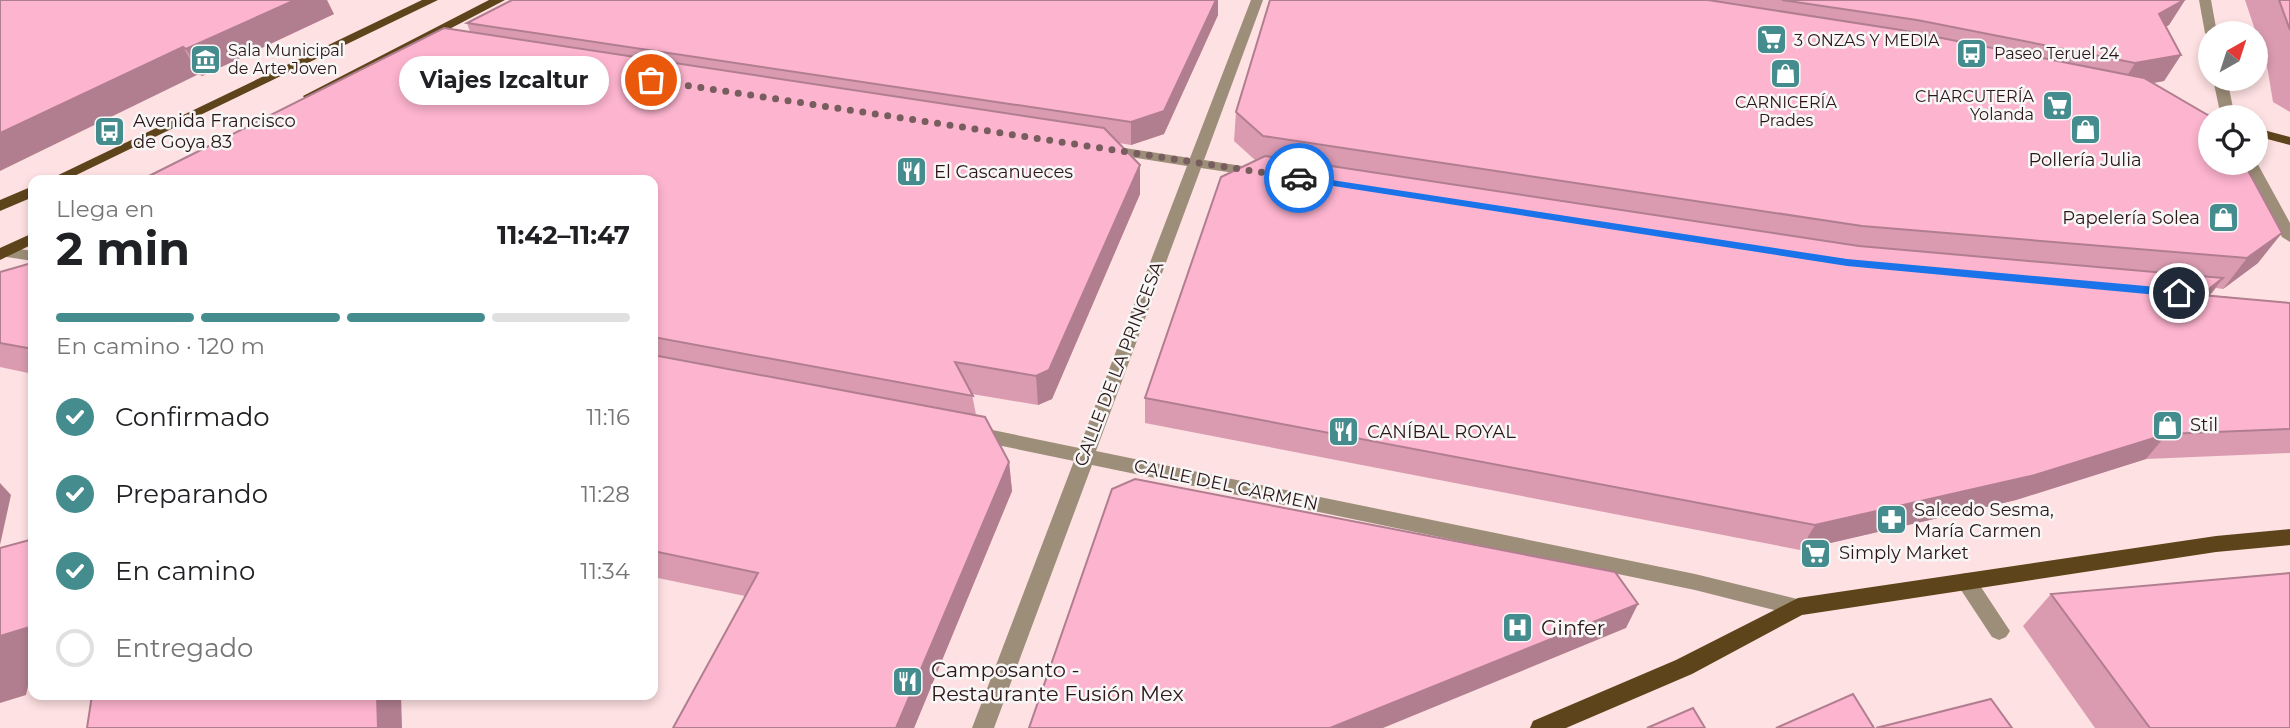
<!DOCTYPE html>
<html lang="es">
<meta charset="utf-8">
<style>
:root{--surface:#fff;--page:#f2f2f2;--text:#202124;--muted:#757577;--line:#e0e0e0;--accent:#448c8d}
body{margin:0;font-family:Montserrat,sans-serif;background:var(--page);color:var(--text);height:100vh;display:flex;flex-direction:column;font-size:26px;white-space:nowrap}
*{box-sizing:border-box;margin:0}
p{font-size:23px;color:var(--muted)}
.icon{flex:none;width:38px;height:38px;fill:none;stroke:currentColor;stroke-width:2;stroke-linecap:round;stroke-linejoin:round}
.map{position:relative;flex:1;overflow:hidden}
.details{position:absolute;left:28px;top:175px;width:630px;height:525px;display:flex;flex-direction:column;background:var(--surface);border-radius:14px;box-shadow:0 4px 10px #0003}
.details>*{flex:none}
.needle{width:46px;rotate:39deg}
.fabs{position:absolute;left:2198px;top:21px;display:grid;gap:14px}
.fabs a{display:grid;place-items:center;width:70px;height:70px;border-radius:50%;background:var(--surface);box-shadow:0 4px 10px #0003;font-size:35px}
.pin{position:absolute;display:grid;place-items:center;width:60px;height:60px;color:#fff;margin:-30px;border:4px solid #fff;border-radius:50%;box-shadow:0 2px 7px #0007}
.courier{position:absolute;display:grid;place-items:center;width:70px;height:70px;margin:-35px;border:5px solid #1a73e8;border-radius:50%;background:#fff;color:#222;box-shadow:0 2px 9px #0007}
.bubble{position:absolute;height:49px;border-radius:24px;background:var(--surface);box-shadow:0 4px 10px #0003;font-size:23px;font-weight:700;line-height:49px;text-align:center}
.overview em{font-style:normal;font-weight:700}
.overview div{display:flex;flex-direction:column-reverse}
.overview{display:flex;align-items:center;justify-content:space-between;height:119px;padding:0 28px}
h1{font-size:46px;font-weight:700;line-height:52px}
.bar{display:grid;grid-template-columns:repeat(4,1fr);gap:10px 7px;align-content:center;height:84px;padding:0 28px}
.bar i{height:9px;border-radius:5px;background:var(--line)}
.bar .selected{background:var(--accent)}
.bar p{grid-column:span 4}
ol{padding:0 28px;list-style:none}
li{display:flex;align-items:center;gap:21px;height:77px}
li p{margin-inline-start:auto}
li .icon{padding:7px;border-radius:50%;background:var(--accent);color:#fff;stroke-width:4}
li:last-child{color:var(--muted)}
li i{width:38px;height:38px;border:4px solid var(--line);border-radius:50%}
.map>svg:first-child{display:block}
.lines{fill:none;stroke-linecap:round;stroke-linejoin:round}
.minor{fill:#9d8e79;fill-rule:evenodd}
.major{fill:#5e441b;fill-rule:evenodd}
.wall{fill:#da9bb1}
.shaded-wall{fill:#b17e90}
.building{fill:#fdb4ce;stroke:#b17e90;stroke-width:2}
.route{fill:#1a73e8}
.done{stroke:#775d5e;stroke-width:7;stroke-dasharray:0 12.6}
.labels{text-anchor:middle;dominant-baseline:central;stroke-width:5;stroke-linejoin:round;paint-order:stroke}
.far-poi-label{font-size:16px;fill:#2e1617;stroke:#f7f7f7;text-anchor:start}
.poi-label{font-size:18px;fill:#2e1617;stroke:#f7f7f7;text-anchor:start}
.street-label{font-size:18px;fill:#2e1617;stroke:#f7f7f7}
.near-poi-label{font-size:21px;fill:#2e1617;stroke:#f7f7f7;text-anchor:start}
</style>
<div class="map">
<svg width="2290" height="728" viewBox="0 0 2290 728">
<rect width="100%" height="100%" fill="#fee1e2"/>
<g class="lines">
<g class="minor">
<path d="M1251,0H1263L1204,160L1261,169L1268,173L1261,177L1201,168L1096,451L1695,574L1805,601L1808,607L1805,613L1798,616L1695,590L1092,465L994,728H972L1074,461L973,440L966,438L964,433L966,428L973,426L1079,448L1187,166L1105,153L1098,149L1105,145L1190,158Z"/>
<path d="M2199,0H2211L2217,33H2210V37L2205,33Z"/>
<path d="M2213,79H2227L2235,117H2221Z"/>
<path d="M2256,161L2290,223V242L2282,237L2243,163Z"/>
<path d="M6,247L33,251V261L0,256V249Z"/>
<path d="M1966,573L1973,575L2006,625L2010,631L2006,637L1999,640L1992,637L1959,587L1956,581L1959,575Z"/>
</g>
<g class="major">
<path d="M422,0H438L66,180H48Z"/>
<path d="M489,0H505L315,99H305L303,96Z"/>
<path d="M2256,128L2290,137V145L2256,136Z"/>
<path d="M33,186V197L0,211V200Z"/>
<path d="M33,233V244L0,260V248Z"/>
<path d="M2290,529V545L2216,552L1802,615L1692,674L1566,728H1530L1533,721L1676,660L1798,598L2216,536Z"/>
</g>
</g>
<g class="wall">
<path d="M0,0L334,14L202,76Z"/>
<path d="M1270,0H2185L2169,25L2166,27L2181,55L2164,81L2152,83L2258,263L2223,289L2216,288L2210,295L2290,303V453L2146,459L2016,500L1800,550L1145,423V398L1255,160L1234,141L1236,112Z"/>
<path d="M2245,0H2290V112L2273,102L2267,66Z"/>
<path d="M1218,15L1164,134L1131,145L1119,143L1140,194L1052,399L1038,405L972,394L976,415L1009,462L1012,491L914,728H673L745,596L653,577V180L470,32L467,23Z"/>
<path d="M33,265V374L0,367V272Z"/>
<path d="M2051,594L2290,728H2095L2023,626Z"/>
</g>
<g class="shaded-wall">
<path d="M295,0H327L334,14L202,76L186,49Z"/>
<path d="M1216,0H1218V15L1164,134L1131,145V122Z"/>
<path d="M2185,0L2169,25L2143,39L2159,14Z"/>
<path d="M183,47L199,74L0,171V133Z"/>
<path d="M2181,55L2164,81L2119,89L2135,63Z"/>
<path d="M1140,165V194L1052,399L1038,405L1036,376Z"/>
<path d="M2282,233L2258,263L2223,289L2247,258Z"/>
<path d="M2223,278L2203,304L2201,295Z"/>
<path d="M2167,434L2146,459L2016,500L1800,550L1815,525Z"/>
<path d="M1009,462L1012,491L914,728H896Z"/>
<path d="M0,483L11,495L0,545Z"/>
<path d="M1638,604L1626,628L1383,728H1330Z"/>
<path d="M33,626V668L32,669L26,695L0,703V636Z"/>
<path d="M377,695H401L402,728H378Z"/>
</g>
<g class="building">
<path d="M0,0H295L186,49L183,47L0,133Z"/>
<path d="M512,0H1216L1164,111L1131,122L467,23Z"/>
<path d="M1270,0H1708L1901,30L2144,78L2211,117H2210V163H2244L2282,233L2247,258L1862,226L1263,136L1236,112Z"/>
<path d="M1782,0H2184L2159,14L2181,55L2135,63L1917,20Z"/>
<path d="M2279,0H2290V30Z"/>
<path d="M444,28L1104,128L1140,165L1049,370L1036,376L955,362L973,396L653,337V180H141Z"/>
<path d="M1265,156L1859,246L2223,278L2201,295L2290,303V429L2167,434L2035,475L1815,525L1145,398L1221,177Z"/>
<path d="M28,264L33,265V349L0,343V272Z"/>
<path d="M653,355L985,417L1009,462L896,728H673L758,573L653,551Z"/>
<path d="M1135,479L1615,572L1638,604L1330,728H1029L1112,489Z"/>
<path d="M33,539V626L0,636V548Z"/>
<path d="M2290,573V728H2150L2051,594Z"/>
<path d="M1853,694L1874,728H1776Z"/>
<path d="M92,695H377L378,728H87Z"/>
<path d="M1991,699L2012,728H1876Z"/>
<path d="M1693,708L1705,728H1647Z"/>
</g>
<path class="route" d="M1299,175L1847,259L2179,289L2184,293L2179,297L1847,266L1295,180Z"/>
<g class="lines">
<path class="done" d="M651,80L1299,178"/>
</g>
<defs>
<symbol id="supermarket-square" viewBox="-11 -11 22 22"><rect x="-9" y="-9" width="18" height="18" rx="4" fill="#448c8d" stroke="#f7f7f7"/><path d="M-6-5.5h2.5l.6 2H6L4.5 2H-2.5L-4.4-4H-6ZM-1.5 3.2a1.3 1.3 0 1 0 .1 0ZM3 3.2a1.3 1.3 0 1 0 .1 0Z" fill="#fff"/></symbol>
<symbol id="bus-square" viewBox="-11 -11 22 22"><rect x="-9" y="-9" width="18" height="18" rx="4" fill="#448c8d" stroke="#f7f7f7"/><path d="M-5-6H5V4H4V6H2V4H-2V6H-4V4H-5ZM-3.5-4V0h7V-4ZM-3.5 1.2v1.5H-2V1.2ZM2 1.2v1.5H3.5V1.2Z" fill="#fff"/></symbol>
<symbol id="museum-square" viewBox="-11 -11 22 22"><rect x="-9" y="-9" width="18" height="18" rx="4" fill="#448c8d" stroke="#f7f7f7"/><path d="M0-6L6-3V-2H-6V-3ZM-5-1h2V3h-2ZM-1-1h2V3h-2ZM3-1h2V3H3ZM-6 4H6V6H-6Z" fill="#fff"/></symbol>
<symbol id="shop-square" viewBox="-11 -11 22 22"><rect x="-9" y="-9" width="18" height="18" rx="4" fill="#448c8d" stroke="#f7f7f7"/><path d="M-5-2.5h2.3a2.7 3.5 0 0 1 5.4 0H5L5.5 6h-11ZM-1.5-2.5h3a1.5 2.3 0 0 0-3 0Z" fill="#fff"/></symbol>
<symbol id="restaurant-square" viewBox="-11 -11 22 22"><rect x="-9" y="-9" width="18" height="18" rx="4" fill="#448c8d" stroke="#f7f7f7"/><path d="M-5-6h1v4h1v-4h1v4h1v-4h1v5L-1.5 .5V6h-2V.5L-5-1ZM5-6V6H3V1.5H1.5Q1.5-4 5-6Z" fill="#fff"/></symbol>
<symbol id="pharmacy-square" viewBox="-11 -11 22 22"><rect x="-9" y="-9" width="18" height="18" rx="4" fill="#448c8d" stroke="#f7f7f7"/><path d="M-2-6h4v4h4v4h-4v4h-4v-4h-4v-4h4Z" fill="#fff"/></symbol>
<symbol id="hospital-square" viewBox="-11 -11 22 22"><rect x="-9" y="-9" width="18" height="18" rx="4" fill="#448c8d" stroke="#f7f7f7"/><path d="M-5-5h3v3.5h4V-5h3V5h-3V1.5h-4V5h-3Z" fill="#fff"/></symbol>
</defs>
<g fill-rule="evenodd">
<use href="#supermarket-square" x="1754" y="22" width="35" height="35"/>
<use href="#bus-square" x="1954" y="36" width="35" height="35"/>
<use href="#museum-square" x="188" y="42" width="35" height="35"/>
<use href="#shop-square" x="1768" y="56" width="35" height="35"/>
<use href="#supermarket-square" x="2040" y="88" width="35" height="35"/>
<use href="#shop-square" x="2068" y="112" width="35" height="35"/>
<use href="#bus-square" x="92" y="114" width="35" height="35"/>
<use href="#restaurant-square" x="894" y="154" width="35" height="35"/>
<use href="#shop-square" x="2206" y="200" width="35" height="35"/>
<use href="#shop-square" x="2150" y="408" width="35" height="35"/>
<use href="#restaurant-square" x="1326" y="414" width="35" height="35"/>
<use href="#pharmacy-square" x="1874" y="502" width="35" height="35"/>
<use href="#supermarket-square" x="1798" y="536" width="35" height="35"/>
<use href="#hospital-square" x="1500" y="610" width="35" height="35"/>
<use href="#restaurant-square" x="890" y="664" width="35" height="35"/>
</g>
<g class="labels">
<g class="far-poi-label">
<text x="1794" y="40">3 ONZAS Y MEDIA</text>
<text x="228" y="50">Sala Municipal<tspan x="228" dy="18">de Arte Joven</tspan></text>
<text x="1994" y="53">Paseo Teruel 24</text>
<text x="2034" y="96" text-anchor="end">CHARCUTERÍA<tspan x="2034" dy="18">Yolanda</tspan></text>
<text x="1786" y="102" text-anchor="middle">CARNICERÍA<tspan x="1786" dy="18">Prades</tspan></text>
</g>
<g class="poi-label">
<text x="133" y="121">Avenida Francisco<tspan x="133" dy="21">de Goya 83</tspan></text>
<text x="2085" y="160" text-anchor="middle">Pollería Julia</text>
<text x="934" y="172">El Cascanueces</text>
<text x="2200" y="218" text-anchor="end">Papelería Solea</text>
<text x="2190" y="425">Stil</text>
<text x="1367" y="432">CANÍBAL ROYAL</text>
<text x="1914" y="510">Salcedo Sesma,<tspan x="1914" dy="21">María Carmen</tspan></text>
<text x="1839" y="553">Simply Market</text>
</g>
<g class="street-label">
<text transform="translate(1119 364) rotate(-69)">CALLE DE LA PRINCESA</text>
<text transform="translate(1226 485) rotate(12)">CALLE DEL CARMEN</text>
</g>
<g class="near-poi-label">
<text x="1541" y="627">Ginfer</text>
<text x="931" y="669">Camposanto -<tspan x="931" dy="24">Restaurante Fusión Mex</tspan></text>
</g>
</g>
</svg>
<div class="fabs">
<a><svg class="needle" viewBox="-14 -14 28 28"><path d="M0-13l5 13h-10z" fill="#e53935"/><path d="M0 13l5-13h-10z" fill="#757577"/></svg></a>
<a><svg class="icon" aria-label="locate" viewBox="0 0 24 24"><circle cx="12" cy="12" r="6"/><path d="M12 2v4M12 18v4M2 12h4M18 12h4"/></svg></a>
</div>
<div class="pin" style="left:651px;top:80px;background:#ea580c"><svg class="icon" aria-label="bag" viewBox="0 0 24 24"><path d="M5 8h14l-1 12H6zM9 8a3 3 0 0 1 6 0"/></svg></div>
<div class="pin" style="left:2179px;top:293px;background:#1f2937"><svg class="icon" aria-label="home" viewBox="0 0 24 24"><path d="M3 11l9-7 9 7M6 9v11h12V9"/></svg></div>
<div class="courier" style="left:1299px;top:178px"><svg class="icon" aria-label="car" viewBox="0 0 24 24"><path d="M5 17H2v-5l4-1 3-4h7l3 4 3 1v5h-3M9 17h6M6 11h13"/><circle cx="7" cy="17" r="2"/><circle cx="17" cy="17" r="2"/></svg></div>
<div class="bubble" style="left:399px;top:56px;width:210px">Viajes Izcaltur</div>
<section class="details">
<div class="overview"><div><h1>2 min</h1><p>Llega en</p></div><em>11:42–11:47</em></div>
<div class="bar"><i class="selected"></i><i class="selected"></i><i class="selected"></i><i></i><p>En camino · 120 m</p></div>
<ol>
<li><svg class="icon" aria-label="check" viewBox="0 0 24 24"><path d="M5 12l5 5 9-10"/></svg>Confirmado<p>11:16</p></li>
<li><svg class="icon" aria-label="check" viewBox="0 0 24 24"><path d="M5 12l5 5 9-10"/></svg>Preparando<p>11:28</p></li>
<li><svg class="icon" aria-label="check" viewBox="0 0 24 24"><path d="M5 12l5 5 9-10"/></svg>En camino<p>11:34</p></li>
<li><i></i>Entregado</li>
</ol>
</section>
</div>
